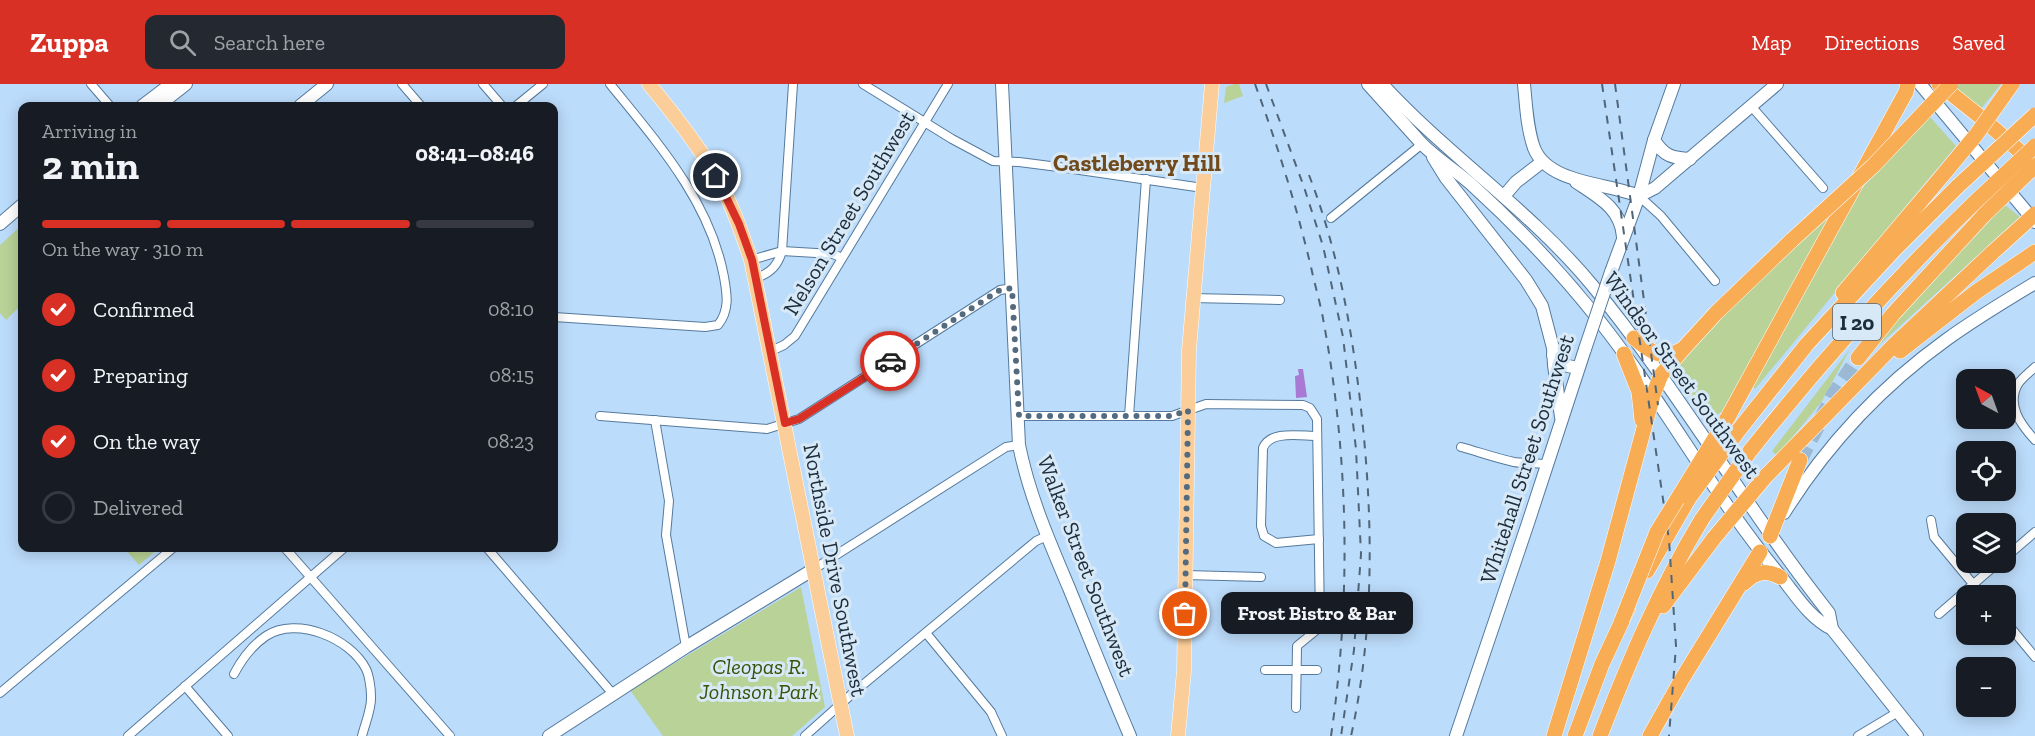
<!DOCTYPE html>
<meta charset="utf-8">
<style>
:root{--surface:#171b24;--page:#242831;--text:#f1f3f6;--muted:#9ea1a6;--line:#363941;--accent:#d93025}
body{margin:0;font-family:"Zilla Slab",serif;background:var(--page);color:var(--text);height:100vh;display:flex;flex-direction:column;font-size:22px;white-space:nowrap}
*{box-sizing:border-box;margin:0}
p{font-size:20px;color:var(--muted)}
.icon{flex:none;width:33px;height:33px;fill:none;stroke:currentColor;stroke-width:2;stroke-linecap:round;stroke-linejoin:round}
.map{position:relative;flex:1;overflow:hidden}
.details{position:absolute;left:18px;top:18px;width:540px;height:450px;display:flex;flex-direction:column;background:var(--surface);border-radius:12px;box-shadow:0 3px 15px #0003}
.details>*{flex:none}
.needle{width:39px;rotate:319deg}
.buttons{position:absolute;left:1956px;top:285px;display:grid;gap:12px}
.buttons a{display:grid;place-items:center;width:60px;height:60px;border-radius:12px;background:var(--surface);box-shadow:0 3px 15px #0003;font-size:30px}
.pin{position:absolute;display:grid;place-items:center;width:51px;height:51px;color:#fff;margin:-26px;border:3px solid #fff;border-radius:50%;box-shadow:0 2px 6px #0007}
.courier{position:absolute;display:grid;place-items:center;width:60px;height:60px;margin:-30px;border:4px solid #d93025;border-radius:50%;background:#fff;color:#222;box-shadow:0 2px 8px #0007}
.bubble{position:absolute;height:42px;border-radius:12px;background:var(--surface);box-shadow:0 3px 15px #0003;font-size:20px;font-weight:700;line-height:42px;text-align:center}
.headline em{font-style:normal;font-weight:700}
.headline div{display:flex;flex-direction:column-reverse}
.headline{display:flex;align-items:center;justify-content:space-between;height:102px;padding:0 24px}
h1{font-size:39px;font-weight:700;line-height:45px}
.bar{display:grid;grid-template-columns:repeat(4,1fr);gap:9px 6px;align-content:center;height:72px;padding:0 24px}
.bar i{height:8px;border-radius:4px;background:var(--line)}
.bar .selected{background:var(--accent)}
.bar p{grid-column:span 4}
ol{padding:0 24px;list-style:none}
li{display:flex;align-items:center;gap:18px;height:66px}
li p{margin-inline-start:auto}
li .icon{padding:6px;border-radius:50%;background:var(--accent);color:#fff;stroke-width:4}
li:last-child{color:var(--muted)}
li i{width:33px;height:33px;border:3px solid var(--line);border-radius:50%}
header{display:flex;align-items:center;gap:36px;box-sizing:border-box;height:84px;padding:0 30px;background:var(--accent);color:#fff}
header strong{font-size:28px}
nav{display:flex;gap:33px;margin-inline-start:auto;font-size:21px}
.search{width:420px;height:54px;background:var(--page);display:flex;align-items:center;gap:15px;box-sizing:border-box;padding:0 21px;border-radius:12px;color:var(--muted);font-size:22px}
.map>svg:first-child{display:block}
.green{fill:#b8d297}
.water{fill:#a97ad3}
.lines{fill:none;stroke-linecap:round;stroke-linejoin:round}
.highway-tunnel{stroke:#9cb9d4;stroke-width:15;stroke-dasharray:15 8;stroke-linecap:butt}
.street-casing{stroke:#557a9d;stroke-width:10}
.secondary-casing{stroke:#557a9d;stroke-width:14}
.primary-casing{stroke:#fff;stroke-width:15}
.highway-casing{stroke:#fff;stroke-width:16}
.street{stroke:#fff;stroke-width:8}
.secondary{stroke:#fff;stroke-width:12}
.primary{stroke:#fbcd98;stroke-width:14}
.highway{stroke:#f8ac54;stroke-width:15}
.rail{stroke:#506579;stroke-width:2;stroke-dasharray:8 8;stroke-linecap:butt}
.secondary-bridge-casing{stroke:#557a9d;stroke-width:14;stroke-linecap:butt}
.highway-bridge-casing{stroke:#fff;stroke-width:16;stroke-linecap:butt}
.secondary-bridge{stroke:#fff;stroke-width:12}
.highway-bridge{stroke:#f8ac54;stroke-width:15}
.done{stroke:#546a7e;stroke-width:6;stroke-dasharray:0 10.8}
.route{stroke:#d93025;stroke-width:8}
.labels{text-anchor:middle;dominant-baseline:central;stroke-width:6;stroke-linejoin:round;paint-order:stroke}
.shield{fill:#d7e8f7;stroke:#546473;stroke-width:1.5}
.shield-label{font-size:21px;font-weight:bold;fill:#1c2c3a}
.street-label{font-size:22px;fill:#1c2c3a;stroke:#d7e8f7}
.park-label{font-size:22px;font-style:italic;fill:#3a5208;stroke:#d7e8f7}
.neighbourhood-label{font-size:24px;font-weight:bold;fill:#714a1c;stroke:#d7e8f7}
</style>
<header>
<strong>Zuppa</strong>
<div class="search"><svg class="icon" aria-label="search" viewBox="0 0 24 24"><circle cx="10" cy="10" r="6"/><path d="M15 15l6 6"/></svg>Search here</div>
<nav><a>Map</a><a>Directions</a><a>Saved</a></nav>
</header>
<div class="map">
<svg width="2035" height="652" viewBox="0 0 2035 652">
<rect width="100%" height="100%" fill="#bcdcfb"/>
<g class="green">
<path d="M1234,0H1239L1243,12L1224,19L1226,3Z"/>
<path d="M1960,0H2001L1979,27L1955,5Z"/>
<path d="M1930,33L1956,62L1755,305L1752,302L1856,110Z"/>
<path d="M1841,121L1724,327L1707,335L1673,293L1674,288L1671,287L1741,209Z"/>
<path d="M2005,121L2020,133L1879,261L1912,216Z"/>
<path d="M22,141V230L17,225L6,236L0,229V161Z"/>
<path d="M1850,265L1822,317L1777,372L1772,367Z"/>
<path d="M124,464H159L139,481Z"/>
<path d="M801,503L825,623L792,652H663L630,606Z"/>
</g>
<path class="water" d="M1298,285H1303L1307,313L1296,314L1295,292L1299,291Z"/>
<g class="lines">
<path class="highway-tunnel" d="M1800,376L1834,310L1858,274"/>
<defs>
<g id="street">
<path d="M91,0L110,22"/>
<path d="M402,0L421,22"/>
<path d="M483,0L502,22"/>
<path d="M863,0L952,55L993,77L1019,78L1066,84L1203,104"/>
<path d="M516,22L543,0"/>
<path d="M1751,22L1823,104"/>
<path d="M1639,112L1661,132L1715,197"/>
<path d="M1331,134L1422,60"/>
<path d="M751,176L782,167L833,170L842,174"/>
<path d="M756,194C771,189 778,181 782,167L793,0"/>
<path d="M1192,214L1280,216"/>
<path d="M554,233L705,243L718,241C730,226 727,210 724,193C710,117 657,58 610,0"/>
<path d="M771,267L784,261L795,252L948,0"/>
<path d="M2035,283C2030,288 2022,294 2018,300C2006,321 2021,341 2035,356"/>
<path d="M600,332L767,345L799,335L1000,206L1013,204"/>
<path d="M1019,332H1172L1206,320L1303,321L1310,324L1317,335L1320,538L1319,544L1297,562L1296,624"/>
<path d="M1129,332L1146,95"/>
<path d="M655,336L669,417L666,451L686,563"/>
<path d="M1317,352C1300,352 1270,346 1263,364L1261,442L1264,452L1276,459L1319,455"/>
<path d="M1461,363C1479,368 1496,374 1514,378C1525,380 1536,378 1548,381"/>
<path d="M1931,436L1934,453L1983,512"/>
<path d="M285,464L450,652"/>
<path d="M487,464L613,610"/>
<path d="M2006,473L2035,448"/>
<path d="M814,485L1006,363L1019,361"/>
<path d="M1185,491L1261,493"/>
<path d="M1266,517L1320,518"/>
<path d="M1939,530L1999,478"/>
<path d="M2006,538L2035,573"/>
<path d="M926,549L991,628L1002,652"/>
<path d="M1265,586H1317"/>
<path d="M234,590C242,575 251,562 266,552C297,532 350,554 366,585C369,591 371,604 371,612C372,624 365,640 362,652"/>
<path d="M185,602L228,652"/>
<path d="M0,609L173,464"/>
<path d="M128,652L344,464"/>
<path d="M805,652L853,609L1036,457L1047,452"/>
<path d="M1858,652L1898,628"/>
</g>
<g id="secondary">
<path d="M1002,0L1019,361C1029,411 1049,457 1069,504C1089,553 1109,603 1130,652"/>
<path d="M1368,0L1422,60C1437,75 1455,86 1471,100C1516,141 1560,187 1598,235C1664,318 1714,413 1782,494C1797,513 1810,534 1832,545L1917,652"/>
<path d="M1382,0C1448,72 1530,126 1592,201C1678,305 1745,423 1829,529L1832,545"/>
<path d="M1524,0C1526,21 1527,44 1534,64C1548,100 1608,99 1639,112"/>
<path d="M1920,0L2035,138"/>
<path d="M142,22L171,0"/>
<path d="M158,22L186,0"/>
<path d="M300,22L327,0"/>
<path d="M1654,56C1664,72 1672,74 1690,75"/>
<path d="M1433,73L1446,94L1526,196L1542,222L1553,264L1554,281L1561,333"/>
<path d="M1576,98C1598,113 1621,124 1623,153"/>
<path d="M1504,112L1516,98L1542,78"/>
<path d="M1639,112L1655,104L1777,0"/>
<path d="M0,140L22,121"/>
<path d="M1611,188L1639,112L1654,56L1674,0"/>
<path d="M1553,271L1568,282L1578,284"/>
<path d="M1784,429C1826,362 1882,302 1946,256C1975,235 2005,217 2035,199"/>
<path d="M549,652L686,563L814,485"/>
<path d="M1456,652L1528,439L1585,265"/>
</g>
<g id="primary">
<path d="M649,0C673,29 696,58 715,90C731,117 741,147 751,176L847,652"/>
<path d="M1178,652L1184,587L1189,266L1212,0"/>
</g>
<g id="highway">
<path d="M1939,0L1983,35L2033,79"/>
<path d="M1843,209L1942,92"/>
<path d="M1634,254C1651,268 1661,277 1683,265"/>
<path d="M1900,267L1976,208L2035,168"/>
<path d="M1624,270L1639,308L1642,336"/>
<path d="M1858,274L1893,230L1984,131"/>
<path d="M1728,333L1906,8L1908,0"/>
<path d="M1738,347L1807,260L1895,165L1958,102"/>
<path d="M1750,367C1820,279 1893,197 1974,119"/>
<path d="M1766,392L1894,261L1993,168"/>
<path d="M1770,452L1800,376"/>
<path d="M1647,487L1689,414"/>
<path d="M1744,499C1755,488 1766,485 1780,493"/>
<path d="M1663,522L1714,454"/>
<path d="M1554,652L1608,477L1653,311L1661,291L1683,265L1716,229L1792,156"/>
<path d="M1575,652L1602,580L1628,524"/>
<path d="M1600,652C1629,577 1660,504 1702,435"/>
<path d="M1650,652L1682,595L1760,468"/>
</g>
</defs>
<use href="#street" class="street-casing"/>
<use href="#secondary" class="secondary-casing"/>
<use href="#primary" class="primary-casing"/>
<use href="#highway" class="highway-casing"/>
<use href="#street" class="street"/>
<use href="#secondary" class="secondary"/>
<use href="#primary" class="primary"/>
<use href="#highway" class="highway"/>
<g class="rail">
<path d="M1255,0C1277,60 1296,120 1311,183C1315,202 1321,221 1324,240C1349,376 1351,516 1331,652"/>
<path d="M1266,0L1304,103L1323,162L1343,253L1356,365L1361,470L1354,566L1341,652"/>
<path d="M1602,0L1669,456L1676,562L1669,652"/>
<path d="M1615,0L1658,321"/>
<path d="M1309,91C1336,161 1350,234 1359,308C1373,422 1376,539 1351,652"/>
</g>
<defs>
<path id="secondary-bridge" d="M1585,265L1611,188"/>
<g id="highway-bridge">
<path d="M1942,92L1976,51L2012,0"/>
<path d="M1958,102L2035,31"/>
<path d="M1974,119L2035,62"/>
<path d="M1984,131L2035,82"/>
<path d="M1792,156L1873,82L1951,0"/>
<path d="M1993,168L2035,130"/>
<path d="M1689,414L1738,347"/>
<path d="M1702,435L1750,367"/>
<path d="M1714,454L1766,392"/>
<path d="M1622,536L1657,448L1728,333"/>
</g>
</defs>
<use href="#secondary-bridge" class="secondary-bridge-casing"/>
<use href="#highway-bridge" class="highway-bridge-casing"/>
<use href="#secondary-bridge" class="secondary-bridge"/>
<use href="#highway-bridge" class="highway-bridge"/>
</g>
<g class="lines">
<path class="done" d="M890,277L1000,206L1012,204L1019,332H1172L1188,326L1185,530"/>
<path class="route" d="M716,92L739,140L752,176L785,339L799,335L890,277"/>
</g>
<g class="labels">
<rect class="shield" x="1833" y="220" width="48" height="36" rx="4.5"/>
<g class="shield-label">
<text x="1857" y="238">I 20</text>
</g>
<g class="street-label">
<text transform="translate(849 129) rotate(-59)">Nelson Street Southwest</text>
<text transform="translate(1682 291) rotate(54)">Windsor Street Southwest</text>
<text transform="translate(1527 375) rotate(-72)">Whitehall Street Southwest</text>
<text transform="translate(1086 482) rotate(69)">Walker Street Southwest</text>
<text transform="translate(835 486) rotate(79)">Northside Drive Southwest</text>
</g>
<g class="park-label">
<text x="759" y="582">Cleopas R.<tspan x="759" dy="25">Johnson Park</tspan></text>
</g>
<g class="neighbourhood-label">
<text x="1137" y="78">Castleberry Hill</text>
</g>
</g>
</svg>
<div class="buttons">
<a><svg class="needle" viewBox="-14 -14 28 28"><path d="M0-13l5 13h-10z" fill="#e53935"/><path d="M0 13l5-13h-10z" fill="#9ea1a6"/></svg></a>
<a><svg class="icon" aria-label="locate" viewBox="0 0 24 24"><circle cx="12" cy="12" r="6"/><path d="M12 2v4M12 18v4M2 12h4M18 12h4"/></svg></a>
<a><svg class="icon" aria-label="layers" viewBox="0 0 24 24"><path d="M12 4l9 5-9 5-9-5zM3 14l9 5 9-5"/></svg></a>
<a>+</a>
<a>−</a>
</div>
<div class="pin" style="left:1185px;top:530px;background:#ea580c"><svg class="icon" aria-label="bag" viewBox="0 0 24 24"><path d="M5 8h14l-1 12H6zM9 8a3 3 0 0 1 6 0"/></svg></div>
<div class="pin" style="left:716px;top:92px;background:#1f2937"><svg class="icon" aria-label="home" viewBox="0 0 24 24"><path d="M3 11l9-7 9 7M6 9v11h12V9"/></svg></div>
<div class="courier" style="left:890px;top:277px"><svg class="icon" aria-label="car" viewBox="0 0 24 24"><path d="M5 17H2v-5l4-1 3-4h7l3 4 3 1v5h-3M9 17h6M6 11h13"/><circle cx="7" cy="17" r="2"/><circle cx="17" cy="17" r="2"/></svg></div>
<div class="bubble" style="left:1221px;top:508px;width:192px">Frost Bistro &amp; Bar</div>
<section class="details">
<div class="headline"><div><h1>2 min</h1><p>Arriving in</p></div><em>08:41–08:46</em></div>
<div class="bar"><i class="selected"></i><i class="selected"></i><i class="selected"></i><i></i><p>On the way · 310 m</p></div>
<ol>
<li><svg class="icon" aria-label="check" viewBox="0 0 24 24"><path d="M5 12l5 5 9-10"/></svg>Confirmed<p>08:10</p></li>
<li><svg class="icon" aria-label="check" viewBox="0 0 24 24"><path d="M5 12l5 5 9-10"/></svg>Preparing<p>08:15</p></li>
<li><svg class="icon" aria-label="check" viewBox="0 0 24 24"><path d="M5 12l5 5 9-10"/></svg>On the way<p>08:23</p></li>
<li><i></i>Delivered</li>
</ol>
</section>
</div>
